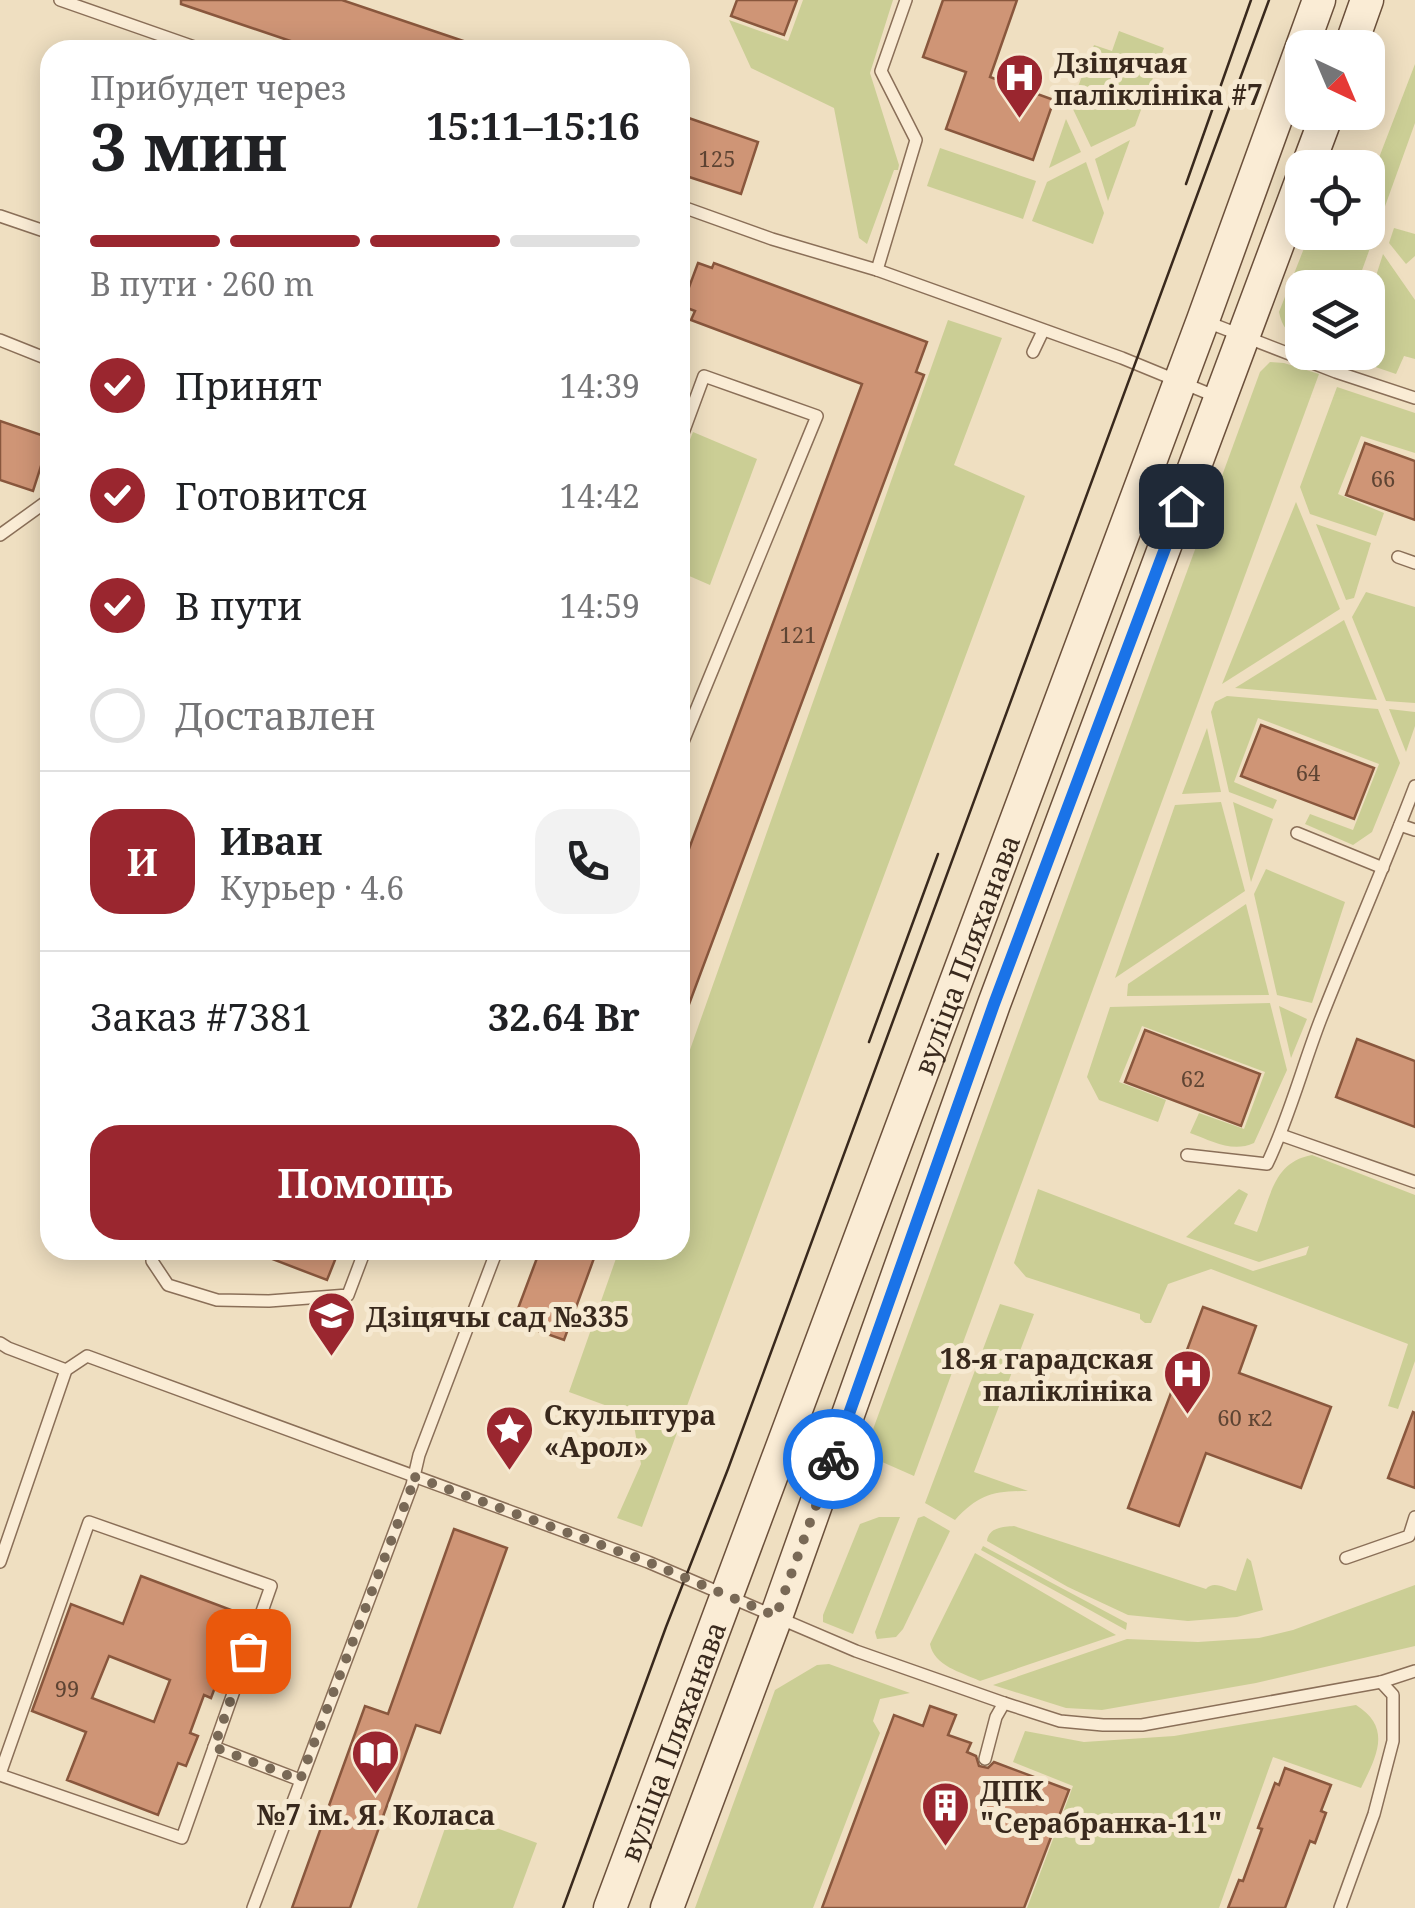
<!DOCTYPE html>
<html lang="ru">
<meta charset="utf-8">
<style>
:root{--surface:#fff;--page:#f2f2f2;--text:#202124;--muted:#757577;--line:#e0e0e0;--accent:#9a262f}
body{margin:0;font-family:"Noto Serif",serif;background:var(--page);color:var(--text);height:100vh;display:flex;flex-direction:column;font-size:38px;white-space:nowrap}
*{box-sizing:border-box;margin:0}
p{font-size:32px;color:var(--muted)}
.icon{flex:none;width:55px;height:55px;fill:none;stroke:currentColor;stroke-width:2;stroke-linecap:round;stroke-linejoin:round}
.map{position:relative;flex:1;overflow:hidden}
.drawer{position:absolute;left:40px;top:40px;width:650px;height:1220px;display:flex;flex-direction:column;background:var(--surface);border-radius:30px;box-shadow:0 5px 25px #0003}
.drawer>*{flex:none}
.needle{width:65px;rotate:136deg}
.buttons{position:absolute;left:1285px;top:30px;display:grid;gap:20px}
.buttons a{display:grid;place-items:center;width:100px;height:100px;border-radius:20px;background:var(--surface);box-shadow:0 5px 25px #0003;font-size:50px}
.pin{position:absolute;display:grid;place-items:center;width:85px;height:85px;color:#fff;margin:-42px;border-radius:20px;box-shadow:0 5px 15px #0006}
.courier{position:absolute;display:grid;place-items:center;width:100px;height:100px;margin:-50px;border:8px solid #1a73e8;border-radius:50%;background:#fff;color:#222;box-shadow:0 2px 12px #0007}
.head em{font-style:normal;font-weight:700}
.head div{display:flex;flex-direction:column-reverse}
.head{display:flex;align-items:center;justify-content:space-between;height:170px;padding:0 50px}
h1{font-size:65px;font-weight:700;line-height:75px}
.bar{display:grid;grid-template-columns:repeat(4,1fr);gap:15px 10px;align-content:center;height:120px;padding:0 50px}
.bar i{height:12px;border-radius:8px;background:var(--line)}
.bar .current{background:var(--accent)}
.bar p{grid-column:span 4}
.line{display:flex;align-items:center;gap:25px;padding:0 50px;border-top:2px solid var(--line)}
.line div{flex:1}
.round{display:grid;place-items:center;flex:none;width:105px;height:105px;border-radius:30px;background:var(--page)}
ol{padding:0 50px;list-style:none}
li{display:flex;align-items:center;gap:30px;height:110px}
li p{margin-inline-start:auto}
li .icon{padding:10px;border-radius:50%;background:var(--accent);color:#fff;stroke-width:4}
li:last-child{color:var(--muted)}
li i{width:55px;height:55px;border:5px solid var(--line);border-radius:50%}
.action{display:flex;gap:20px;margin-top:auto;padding:20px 50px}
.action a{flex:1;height:115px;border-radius:30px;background:var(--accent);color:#fff;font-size:40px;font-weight:700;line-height:115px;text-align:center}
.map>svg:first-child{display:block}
.green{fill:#cbce95}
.building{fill:#cf9576;stroke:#89573d;stroke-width:2.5;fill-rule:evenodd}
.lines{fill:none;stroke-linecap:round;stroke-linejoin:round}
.lane-casing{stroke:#8a6f58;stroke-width:14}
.secondary-casing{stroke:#6b503b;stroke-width:35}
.lane{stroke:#faecd5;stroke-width:11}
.secondary{stroke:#faecd5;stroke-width:32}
.tram{stroke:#39291d;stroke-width:2.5}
.done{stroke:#796956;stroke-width:10;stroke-dasharray:0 18}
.route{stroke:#1a73e8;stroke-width:12}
.labels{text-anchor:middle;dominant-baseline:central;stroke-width:10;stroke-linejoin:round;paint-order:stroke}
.number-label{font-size:22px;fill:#5e4433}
.poi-label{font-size:28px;font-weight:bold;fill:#39291d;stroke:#f6e9d1;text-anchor:start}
.street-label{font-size:28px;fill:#39291d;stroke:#f6e9d1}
</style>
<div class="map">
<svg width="1415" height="1908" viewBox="0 0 1415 1908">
<rect width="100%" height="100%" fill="#efdfc1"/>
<g class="green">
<path d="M803,0H893L870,73L899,165L898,170H894L867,244L859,238L834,108L751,68L729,20L788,41Z"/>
<path d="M1119,31L1164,48L1135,126L1091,147L1071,105L1094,45L1112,51Z"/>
<path d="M1415,64V123L1356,287L1302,288L1301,342C1288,333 1282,327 1279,312L1310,233L1368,232V168L1335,167L1342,150L1375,168Z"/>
<path d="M1066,119L1081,152L1049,168Z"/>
<path d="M1130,140L1108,201L1095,159Z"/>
<path d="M940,148L1036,181L1023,219L927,186Z"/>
<path d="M1086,162L1104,213L1093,244L1032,221L1047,182Z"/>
<path d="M1394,228L1415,234V256L1406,264L1389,243Z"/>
<path d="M1383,254L1415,300V359L1404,356L1396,374L1349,358L1351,353L1368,352V301Z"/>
<path d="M948,320L1002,338L954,465L1025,496L642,1527L617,1518L641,1464L632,1415L569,1392L619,1250H680V1078Z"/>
<path d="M1270,362L1284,363L1319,374L914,1476L864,1454L1260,372Z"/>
<path d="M1337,387L1415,413V453L1361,436L1338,494L1384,513L1376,536L1310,514L1300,487Z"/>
<path d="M693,432L757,459L710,585L680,572V464Z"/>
<path d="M1296,502L1340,609L1222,684Z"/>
<path d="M1316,524L1371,543L1354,598L1346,600Z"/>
<path d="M1366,592L1415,607V703L1386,701L1352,617Z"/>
<path d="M1344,620L1377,700L1235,688Z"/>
<path d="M1227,696L1378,709L1400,763L1372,832L1353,845L1305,824L1310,814L1353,830L1379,764L1258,718L1234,782L1277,800L1273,809L1229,792L1211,712L1215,702Z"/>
<path d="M1389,709L1415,712V726L1406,752Z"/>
<path d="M1207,728L1221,792L1182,794Z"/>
<path d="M1221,802L1245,891L1115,978L1175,805Z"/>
<path d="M1233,802L1273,819L1251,882Z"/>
<path d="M1266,869L1345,902L1312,1003L1277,995L1254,894Z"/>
<path d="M1246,904L1269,995L1127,996L1128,984Z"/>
<path d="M1270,1003L1287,1070L1254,1143C1232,1153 1212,1141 1190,1133L1199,1113L1244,1129L1265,1072L1142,1026L1119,1082L1166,1100L1158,1122L1099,1100L1087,1077L1110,1007Z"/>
<path d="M1279,1006L1307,1019L1291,1058Z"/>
<path d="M1312,1155L1415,1195V1361L1398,1409L1388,1406L1408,1344L1211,1269L1168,1284L1151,1323H1145L1140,1319V1314L1026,1277L1014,1263L1038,1189L1253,1271L1306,1255L1309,1246L1259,1262L1186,1237L1239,1189L1248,1194L1234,1224L1257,1232C1270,1200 1272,1162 1312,1155Z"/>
<path d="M1000,1304L1034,1314L974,1472L1028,1491C994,1491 979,1494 955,1520L925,1503Z"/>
<path d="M924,1516L950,1531L903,1629L896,1637L877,1639L875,1632L918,1518Z"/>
<path d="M879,1517H900L853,1634L823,1622V1615L860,1524Z"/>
<path d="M1014,1526L1206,1589C1214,1580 1226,1589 1236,1591L1247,1558L1251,1561L1263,1610L1237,1617L1188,1621L1128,1615L1068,1587L987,1541C989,1527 1003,1527 1014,1526Z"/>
<path d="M983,1546L1127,1623L1126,1630L981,1550Z"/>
<path d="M975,1553L1116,1635L980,1681C961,1672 934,1666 930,1644Z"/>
<path d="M1415,1585V1646L1256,1683L1102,1710L1066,1708L993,1685L1127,1639L1198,1642L1259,1638L1293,1630Z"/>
<path d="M829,1664L910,1693L880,1699L873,1721L880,1733L813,1908H695L775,1690L817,1665Z"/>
<path d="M1356,1705C1393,1728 1376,1757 1361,1788L1273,1757L1219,1908H1027L1073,1786L1013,1762L1025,1731L1084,1742L1174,1736Z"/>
<path d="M451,1811L537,1843L513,1908H417Z"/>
</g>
<g class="building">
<path d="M181,0H342L478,46V50H317L181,4Z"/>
<path d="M737,0H797L784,35L731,16Z"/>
<path d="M943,0H1017L990,77L1054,100L1033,160L946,129L966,72L923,57Z"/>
<path d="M680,115L758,142L741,194L680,174Z"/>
<path d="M698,263L712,268L714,263L927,342L916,372L924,375L682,1023H680V873L862,384L691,320L695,311L682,306Z"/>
<path d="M0,421L50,438L33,491L0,480Z"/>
<path d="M1365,443L1415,461V520L1346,495Z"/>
<path d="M1261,725L1374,768L1354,819L1241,776Z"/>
<path d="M1145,1030L1260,1074L1241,1126L1125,1082Z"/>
<path d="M1357,1039L1415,1061V1127L1336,1097Z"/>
<path d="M254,1250H339L327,1280L254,1252Z"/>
<path d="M540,1250H597L564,1340L513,1322Z"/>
<path d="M1203,1307L1256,1326L1239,1373L1331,1407L1301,1488L1206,1453L1179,1526L1128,1508Z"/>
<path d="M1413,1412L1415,1413V1488L1388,1478Z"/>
<path d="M454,1529L507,1548L440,1733L416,1725L350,1908H292L365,1706L388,1714Z"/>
<path d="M141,1576L239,1613L220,1664L223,1666L211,1698L204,1695L190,1733L198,1736L186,1766L178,1763L158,1815L67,1780L86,1732L32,1711L71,1604L123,1624ZM109,1656L170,1680L154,1722L92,1698Z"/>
<path d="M930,1706L956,1715L948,1735L971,1743L967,1752L976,1756L979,1766L988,1768L994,1762L1069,1790L1024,1908H822L894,1715L923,1726Z"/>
<path d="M1285,1768L1331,1785L1321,1811L1326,1813L1315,1843L1310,1841L1285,1908H1228L1239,1880L1243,1881L1262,1829L1258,1828L1275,1783L1279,1785Z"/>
</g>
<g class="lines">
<defs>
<g id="lane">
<path d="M60,0L203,50"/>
<path d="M680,206L772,239L877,270L1122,358L1217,397"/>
<path d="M0,216L50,233"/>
<path d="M877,270L916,140L881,71L906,0"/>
<path d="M1207,322L1336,372L1415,398"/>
<path d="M0,340L50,360"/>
<path d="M1033,352L1043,331"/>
<path d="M680,441L704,376L817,416L680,749"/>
<path d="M0,535L50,499"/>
<path d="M1398,557L1415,563"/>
<path d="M1400,825L1415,830"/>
<path d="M1297,833L1383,868"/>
<path d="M1281,1135L1415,1182"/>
<path d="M1187,1155L1267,1164C1289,1118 1302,1068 1320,1021C1351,942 1385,865 1415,786"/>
<path d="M155,1250L152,1261L168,1285L217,1300L269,1301L348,1295L365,1250"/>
<path d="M0,1343L8,1348L66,1370"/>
<path d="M1346,1558L1409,1536L1415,1517"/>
<path d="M0,1562L66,1370L87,1356L648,1562L856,1651L1004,1703L1060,1721L1103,1725H1142L1381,1682L1415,1671"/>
<path d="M214,1747L300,1780"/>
<path d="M985,1759L996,1717L1004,1703"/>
<path d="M0,1774L89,1522L271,1586L182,1838L0,1775"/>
<path d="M253,1908L412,1485L419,1455L497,1250"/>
<path d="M1340,1908L1374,1814L1393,1741V1695L1381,1682"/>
</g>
<g id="secondary">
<path d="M1350,48L1367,0"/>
<path d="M1307,168L1328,112"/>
<path id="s1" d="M610,1908L1203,320L1319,0"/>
<path d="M667,1908L776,1617L994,1004L1302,179"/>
</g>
</defs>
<use href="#lane" class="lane-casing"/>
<use href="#secondary" class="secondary-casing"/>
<use href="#lane" class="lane"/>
<use href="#secondary" class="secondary"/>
<g class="tram">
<path d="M1186,184L1251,0"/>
<path d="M869,1042L938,854"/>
<path d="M563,1908L666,1627L728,1469L1269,0"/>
</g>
</g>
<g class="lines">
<path class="done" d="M248,1651L214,1747L300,1780L412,1486V1476L648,1562L776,1616L833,1459"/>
<path class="route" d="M833,1459L994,1004L1181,506"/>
</g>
<defs>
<symbol id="hospital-pin" viewBox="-11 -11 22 30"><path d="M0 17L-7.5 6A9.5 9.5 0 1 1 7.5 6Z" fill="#9a262f" stroke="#f6e9d1"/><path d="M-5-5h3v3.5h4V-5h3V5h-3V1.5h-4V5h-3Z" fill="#fff"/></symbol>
<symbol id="school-pin" viewBox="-11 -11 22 30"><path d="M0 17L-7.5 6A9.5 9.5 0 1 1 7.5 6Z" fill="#9a262f" stroke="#f6e9d1"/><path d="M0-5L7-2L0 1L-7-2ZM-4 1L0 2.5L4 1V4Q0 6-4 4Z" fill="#fff"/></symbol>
<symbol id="sight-pin" viewBox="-11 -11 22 30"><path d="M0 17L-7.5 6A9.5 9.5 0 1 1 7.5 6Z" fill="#9a262f" stroke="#f6e9d1"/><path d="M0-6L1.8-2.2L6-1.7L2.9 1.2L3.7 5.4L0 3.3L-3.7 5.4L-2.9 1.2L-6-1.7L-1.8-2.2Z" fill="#fff"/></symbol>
<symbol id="library-pin" viewBox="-11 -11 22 30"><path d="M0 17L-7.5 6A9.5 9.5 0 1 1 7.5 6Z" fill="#9a262f" stroke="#f6e9d1"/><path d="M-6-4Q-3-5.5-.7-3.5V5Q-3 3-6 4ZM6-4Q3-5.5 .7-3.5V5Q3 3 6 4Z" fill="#fff"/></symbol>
<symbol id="building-pin" viewBox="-11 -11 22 30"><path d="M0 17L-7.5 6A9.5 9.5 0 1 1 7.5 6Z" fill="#9a262f" stroke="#f6e9d1"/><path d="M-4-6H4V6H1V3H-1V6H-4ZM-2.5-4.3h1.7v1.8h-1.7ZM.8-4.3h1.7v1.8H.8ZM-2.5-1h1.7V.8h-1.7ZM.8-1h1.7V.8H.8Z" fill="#fff"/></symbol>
</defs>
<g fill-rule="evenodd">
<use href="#hospital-pin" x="992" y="50" width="55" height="75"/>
<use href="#school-pin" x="304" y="1288" width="55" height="75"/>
<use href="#hospital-pin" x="1160" y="1346" width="55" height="75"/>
<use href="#sight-pin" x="482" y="1402" width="55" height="75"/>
<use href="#library-pin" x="348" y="1726" width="55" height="75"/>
<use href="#building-pin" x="918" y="1778" width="55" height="75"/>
</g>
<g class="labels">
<g class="number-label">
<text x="717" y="158">125</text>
<text x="1383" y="478">66</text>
<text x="798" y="634">121</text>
<text x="1308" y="772">64</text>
<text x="1193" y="1078">62</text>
<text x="1245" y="1417">60 к2</text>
<text x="67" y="1688">99</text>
</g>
<g class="poi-label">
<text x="1054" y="62">Дзіцячая<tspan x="1054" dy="32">паліклініка #7</tspan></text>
<text x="366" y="1316">Дзіцячы сад №335</text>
<text x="1153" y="1358" text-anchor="end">18-я гарадская<tspan x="1153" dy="32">паліклініка</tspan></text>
<text x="544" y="1414">Скульптура<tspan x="544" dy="32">«Арол»</tspan></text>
<text x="980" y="1790">ДПК<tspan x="980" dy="32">"Серабранка-11"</tspan></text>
<text x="376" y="1814" text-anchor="middle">№7 ім. Я. Коласа</text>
</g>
<g class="street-label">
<text stroke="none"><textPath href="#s1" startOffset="1018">вуліца Пляханава</textPath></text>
<text stroke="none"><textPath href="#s1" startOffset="178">вуліца Пляханава</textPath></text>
</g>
</g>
</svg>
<div class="buttons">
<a><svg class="needle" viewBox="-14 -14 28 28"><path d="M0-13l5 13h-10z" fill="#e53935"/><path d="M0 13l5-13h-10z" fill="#757577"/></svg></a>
<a><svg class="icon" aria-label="locate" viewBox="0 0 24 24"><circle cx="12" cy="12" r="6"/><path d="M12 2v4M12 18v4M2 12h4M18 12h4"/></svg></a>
<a><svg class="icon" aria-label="layers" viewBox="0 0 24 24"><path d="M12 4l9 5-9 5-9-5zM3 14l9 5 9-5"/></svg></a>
</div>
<div class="pin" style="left:248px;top:1651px;background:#ea580c"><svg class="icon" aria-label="bag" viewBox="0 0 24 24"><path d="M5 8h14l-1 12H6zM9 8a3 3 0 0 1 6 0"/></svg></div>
<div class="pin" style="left:1181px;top:506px;background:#1f2937"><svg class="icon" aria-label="home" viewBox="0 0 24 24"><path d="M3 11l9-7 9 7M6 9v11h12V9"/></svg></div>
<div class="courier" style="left:833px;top:1459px"><svg class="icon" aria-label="bike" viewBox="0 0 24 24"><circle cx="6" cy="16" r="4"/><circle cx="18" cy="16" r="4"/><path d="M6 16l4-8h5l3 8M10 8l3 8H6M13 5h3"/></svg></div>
<section class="drawer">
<div class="head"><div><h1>3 мин</h1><p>Прибудет через</p></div><em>15:11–15:16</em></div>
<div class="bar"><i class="current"></i><i class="current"></i><i class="current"></i><i></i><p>В пути · 260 m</p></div>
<ol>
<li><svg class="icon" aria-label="check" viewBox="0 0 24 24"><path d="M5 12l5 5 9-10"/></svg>Принят<p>14:39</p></li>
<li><svg class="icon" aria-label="check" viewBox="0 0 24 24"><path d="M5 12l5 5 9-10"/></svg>Готовится<p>14:42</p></li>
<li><svg class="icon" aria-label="check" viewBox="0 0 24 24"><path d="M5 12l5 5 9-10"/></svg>В пути<p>14:59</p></li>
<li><i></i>Доставлен</li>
</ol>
<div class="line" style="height:180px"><b class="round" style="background:var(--accent);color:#fff">И</b><div><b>Иван</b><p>Курьер · 4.6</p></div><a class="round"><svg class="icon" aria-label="phone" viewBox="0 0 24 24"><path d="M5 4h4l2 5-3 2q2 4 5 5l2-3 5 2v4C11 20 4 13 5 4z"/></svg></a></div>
<div class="line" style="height:130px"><div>Заказ #7381</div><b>32.64 Br</b></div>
<div class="action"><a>Помощь</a></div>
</section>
</div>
